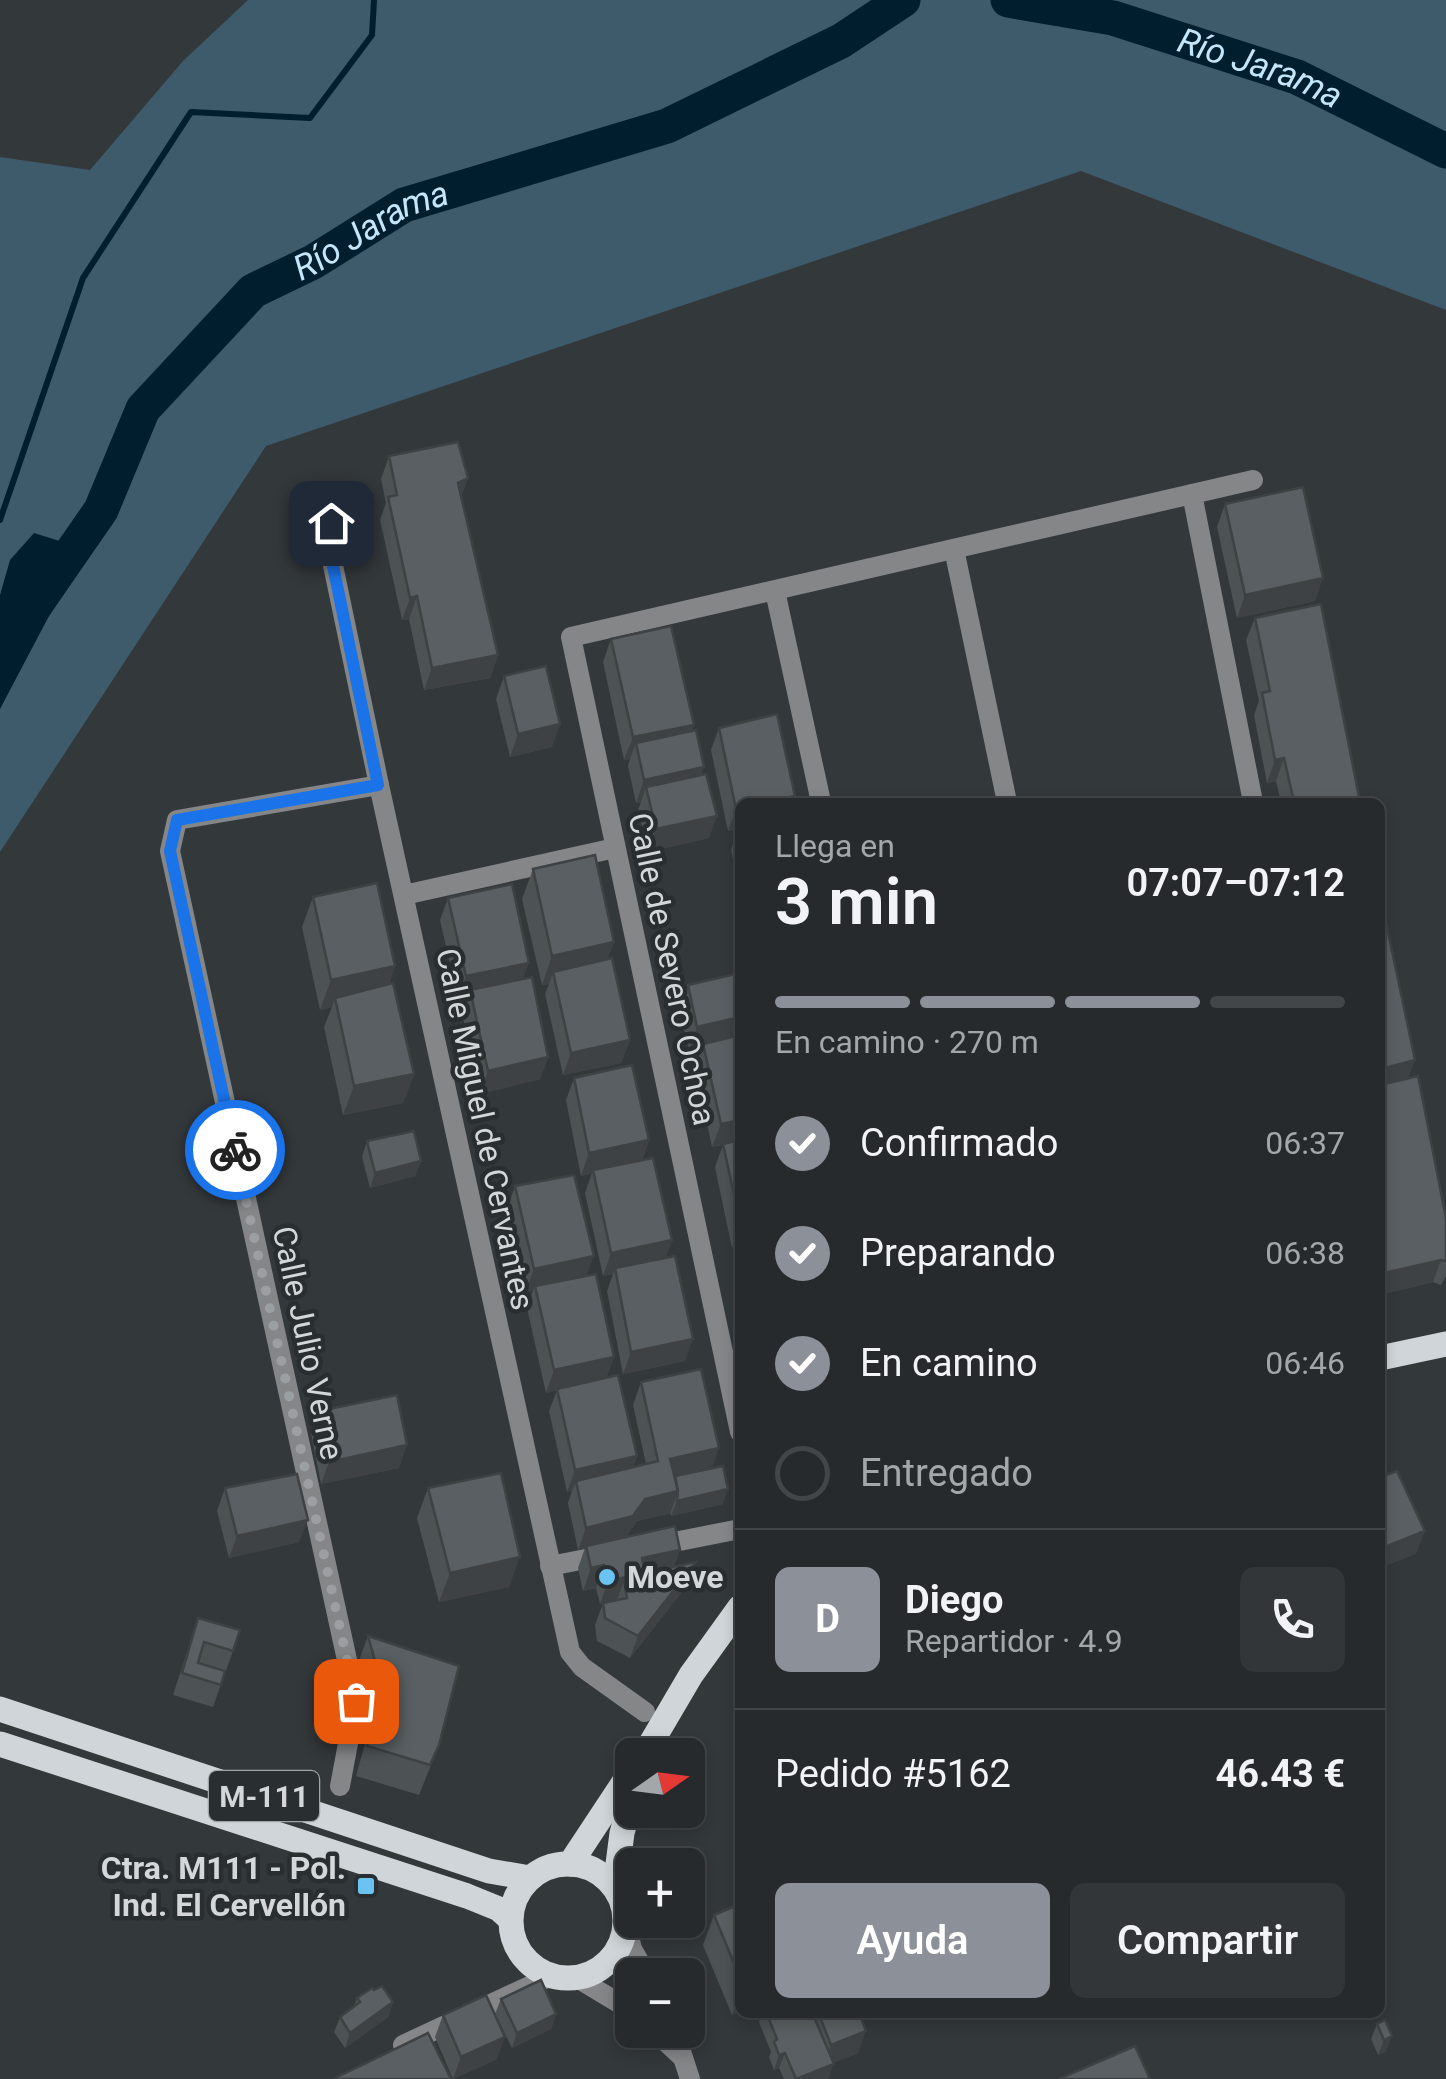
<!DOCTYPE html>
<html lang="es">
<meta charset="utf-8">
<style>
:root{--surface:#262a2c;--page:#323638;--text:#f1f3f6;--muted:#a4a7a9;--line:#424648;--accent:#8c9099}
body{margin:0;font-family:Roboto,sans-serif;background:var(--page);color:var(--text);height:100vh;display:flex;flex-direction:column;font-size:38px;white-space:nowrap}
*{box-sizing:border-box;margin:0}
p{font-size:32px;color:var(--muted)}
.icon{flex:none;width:55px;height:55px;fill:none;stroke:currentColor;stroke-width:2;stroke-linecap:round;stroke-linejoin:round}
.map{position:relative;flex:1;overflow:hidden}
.side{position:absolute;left:735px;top:798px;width:650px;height:1220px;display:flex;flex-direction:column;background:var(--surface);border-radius:15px;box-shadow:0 5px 15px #0003,0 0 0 2px var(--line)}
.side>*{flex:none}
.needle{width:65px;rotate:76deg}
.controls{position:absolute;left:615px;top:1738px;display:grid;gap:20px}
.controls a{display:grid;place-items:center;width:90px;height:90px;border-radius:15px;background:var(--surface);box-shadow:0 5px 15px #0003,0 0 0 2px var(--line);font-size:50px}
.pin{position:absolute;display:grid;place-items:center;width:85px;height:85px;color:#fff;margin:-42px;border-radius:20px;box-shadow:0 5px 15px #0006}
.courier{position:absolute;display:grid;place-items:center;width:100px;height:100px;margin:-50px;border:8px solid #1a73e8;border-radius:50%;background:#fff;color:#222;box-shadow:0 2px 12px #0007}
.head em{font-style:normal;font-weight:600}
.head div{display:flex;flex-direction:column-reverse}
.head{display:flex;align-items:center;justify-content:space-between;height:170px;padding:0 40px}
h1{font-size:65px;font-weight:600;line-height:75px}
.bar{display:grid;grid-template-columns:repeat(4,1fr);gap:15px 10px;align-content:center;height:120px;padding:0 40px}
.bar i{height:12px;border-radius:8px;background:var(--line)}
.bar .active{background:var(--accent)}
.bar p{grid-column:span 4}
.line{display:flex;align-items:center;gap:25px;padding:0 40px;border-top:2px solid var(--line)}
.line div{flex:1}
.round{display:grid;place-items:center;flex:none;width:105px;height:105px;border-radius:15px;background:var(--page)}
ol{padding:0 40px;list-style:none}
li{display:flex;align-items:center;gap:30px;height:110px}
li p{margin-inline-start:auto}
li .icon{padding:10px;border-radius:50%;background:var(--accent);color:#fff;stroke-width:4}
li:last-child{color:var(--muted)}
li i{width:55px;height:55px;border:5px solid var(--line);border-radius:50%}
.cta{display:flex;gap:20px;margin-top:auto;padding:20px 40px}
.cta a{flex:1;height:115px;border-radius:15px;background:var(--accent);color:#fff;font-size:40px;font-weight:600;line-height:115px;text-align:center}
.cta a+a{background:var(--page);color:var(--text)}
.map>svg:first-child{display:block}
.green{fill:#3e5b6b}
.water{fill:#001e2d}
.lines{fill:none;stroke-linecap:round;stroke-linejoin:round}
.stream{stroke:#001e2d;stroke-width:6}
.river{stroke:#001e2d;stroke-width:35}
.minor{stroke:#848688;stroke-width:20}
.tertiary{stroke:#848688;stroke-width:20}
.primary{stroke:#cfd5d8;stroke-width:25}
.wall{fill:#4d5254}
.shaded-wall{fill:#3e4245}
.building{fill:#595f62;stroke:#3e4245;stroke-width:2.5}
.done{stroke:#9c9fa2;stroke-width:10;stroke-dasharray:0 18}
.route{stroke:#1a73e8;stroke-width:12}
.poi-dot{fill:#6bc3f2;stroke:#292e31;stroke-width:4}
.labels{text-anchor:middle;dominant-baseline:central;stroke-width:9;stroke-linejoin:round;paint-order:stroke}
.shield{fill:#292e31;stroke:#a1a4a7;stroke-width:2.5}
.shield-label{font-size:30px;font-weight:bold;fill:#d4d7d9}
.street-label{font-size:32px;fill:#d4d7d9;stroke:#292e31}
.poi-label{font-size:32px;font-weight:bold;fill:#d4d7d9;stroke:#292e31;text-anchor:start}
.water-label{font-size:35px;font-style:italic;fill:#c3e6fb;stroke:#292e31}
</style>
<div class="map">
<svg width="1446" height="2079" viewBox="0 0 1446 2079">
<rect width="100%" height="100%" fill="#33383b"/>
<path class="green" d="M248,0H1446V310L1081,171L266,446L0,852V157L90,170L183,61Z"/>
<path class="water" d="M34,533L66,543L89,557L49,616L0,709V595L10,560Z"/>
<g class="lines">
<path class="stream" d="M0,520L83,278L191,112L310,118L372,35L374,0"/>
<g class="river">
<path id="s1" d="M1008,0L1113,18L1297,77L1446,151"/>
<path id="s2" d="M0,660L15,634L101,510L143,409L253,291L313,262L404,205L667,126L841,41L903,0"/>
</g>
<g class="minor">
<path d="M1192,494L1253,802"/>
<path d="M331,523L330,551L379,785L570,1652L582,1667L645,1712"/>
<path d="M954,549L1007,802"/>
<path d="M775,591L821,802"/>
<path d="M404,895L615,848"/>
<path d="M740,1432L571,637L1253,480"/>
<path d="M654,1546L740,1529"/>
<path d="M550,1566L606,1555"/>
<path d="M340,1786L356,1701L170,851L177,820L379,785"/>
<path d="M403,2045L551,1976"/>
</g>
<g class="tertiary">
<path d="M626,1923L632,1949L647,1975"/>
<path d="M577,1978L632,2011"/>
<path d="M653,2030L681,2056"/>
<path d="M674,2030L690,2079"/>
</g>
<g class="primary">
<path d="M1380,1358L1446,1344"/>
<path d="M0,1709L489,1871L530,1878"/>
<path d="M0,1744L467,1896L499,1909L510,1919"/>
<path d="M644,1755L691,1675L740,1607"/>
<circle cx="568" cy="1921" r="57"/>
<path d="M570,1864L632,1770"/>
<path d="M615,1887L622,1833L632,1797"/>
</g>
</g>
<g class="wall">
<path d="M389,456L468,478L461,496L498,655L490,678L424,690L409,619L402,620L380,520L386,503L381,479Z"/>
<path d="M1225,504L1315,601L1237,618L1217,527Z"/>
<path d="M1255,618L1360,802H1281L1276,781L1267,783L1254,715L1259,701L1246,640Z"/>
<path d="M611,639L694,725L692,731L704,767L701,775L709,838L648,852L638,810L641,802L636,803L628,766L630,759L624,760L603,662Z"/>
<path d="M504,676L552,747L510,757L496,699Z"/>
<path d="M719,728L795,796L793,802H740V893L731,850L738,829L728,831L711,750Z"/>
<path d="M533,869L614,942L607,959L630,1040L621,1063L563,1075L545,994L549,984L542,985L522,899Z"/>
<path d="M1380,894L1408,1079L1446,1218V1276L1441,1285L1433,1282L1380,1295Z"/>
<path d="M313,897L395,966L389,984L414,1074L403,1103L343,1115L324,1027L332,1007L320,1010L302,927Z"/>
<path d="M448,898L523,979L548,1057L540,1079L480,1094L462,1013L468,997L458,999L440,920Z"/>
<path d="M740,973V1246L732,1248L715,1167L723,1145L712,1147L695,1066L702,1046L689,1049L679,1008L688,985Z"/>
<path d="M574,1078L649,1140L642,1160L672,1240L665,1258L685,1361L623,1374L607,1291L613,1274L603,1276L585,1193L592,1173L581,1176L566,1100Z"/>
<path d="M367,1141L421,1161L415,1176L370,1188L362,1157Z"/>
<path d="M515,1186L587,1275L614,1357L606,1378L637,1456L633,1467L646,1464L633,1405L641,1382L711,1468L723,1504L671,1516L670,1513L637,1521L626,1537L674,1566L688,1584L630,1658L597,1641L595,1625L603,1603L600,1604L596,1588L583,1591L578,1568L585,1548L578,1550L568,1503L572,1491L567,1492L549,1411L557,1390L546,1393L527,1308L533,1290L525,1292L507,1209Z"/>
<path d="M319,1411L399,1468L321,1484L311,1433Z"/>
<path d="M225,1488L299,1542L229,1558L217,1511Z"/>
<path d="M428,1488L509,1587L439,1602L417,1518Z"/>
<path d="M198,1618L233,1651L213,1707L173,1695Z"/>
<path d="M368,1636L439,1745L419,1795L356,1776L372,1719L357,1666Z"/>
<path d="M740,1904V2012L732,2015L703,1945L714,1915Z"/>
<path d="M357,1998L393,2002L388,2017L345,2048L334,2032L340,2017L354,2007Z"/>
<path d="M501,1999L556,2014L551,2029L512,2048L495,2014Z"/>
<path d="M762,2012H859L858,2053L833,2063L828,2079H784L779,2068L774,2070L769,2057L771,2052L759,2022Z"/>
<path d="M443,2015L497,2059L453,2079L435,2037Z"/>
<path d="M1385,2020L1386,2051L1378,2055L1371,2039L1377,2024Z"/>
</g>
<g class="shaded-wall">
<path d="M468,478L459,501L458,483Z"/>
<path d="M1323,578L1315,601L1237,618L1245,595Z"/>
<path d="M417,596L409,619L402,620L410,598Z"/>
<path d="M498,655L490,678L424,690L432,668Z"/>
<path d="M560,724L552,747L510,757L518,734Z"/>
<path d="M694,725L686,748L636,743L630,759L624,760L633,737Z"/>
<path d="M1284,758L1276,781L1267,783L1275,760Z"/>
<path d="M704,767L696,790L646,787L641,802L636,803L644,780Z"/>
<path d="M795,796L793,802H765Z"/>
<path d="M740,808V829L728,831L736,809Z"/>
<path d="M717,816L709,838L648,852L656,829Z"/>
<path d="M614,942L603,972H553L549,984L542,985L552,956Z"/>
<path d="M529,963L521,985L470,990L468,997L458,999L466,976Z"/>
<path d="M395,966L384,996L335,998L332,1007L320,1010L331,980Z"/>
<path d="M740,1017V1038L703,1044L702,1046L689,1049L697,1027Z"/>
<path d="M630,1040L621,1063L563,1075L571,1053Z"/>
<path d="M548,1057L540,1079L480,1094L488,1071Z"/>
<path d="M1415,1060L1407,1082L1380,1090V1083L1385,1068Z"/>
<path d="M414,1074L403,1103L343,1115L354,1086Z"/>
<path d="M740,1120V1141L712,1147L721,1124Z"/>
<path d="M649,1140L641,1162L581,1176L589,1153Z"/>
<path d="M421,1161L415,1176L370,1188L375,1173Z"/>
<path d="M740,1227V1246L732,1248Z"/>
<path d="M672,1240L664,1262L615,1268L613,1274L603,1276L611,1253Z"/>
<path d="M594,1256L585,1279L535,1286L533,1290L525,1292L534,1269Z"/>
<path d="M1441,1260L1433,1282L1380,1295V1284L1384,1273Z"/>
<path d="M693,1339L685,1361L623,1374L631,1352Z"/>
<path d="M614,1357L606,1379L546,1393L554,1370Z"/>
<path d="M407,1445L399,1468L321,1484L329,1462Z"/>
<path d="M719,1448L711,1470L662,1481L670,1459Z"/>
<path d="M637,1456L629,1479L576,1481L572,1491L567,1492L575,1470Z"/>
<path d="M728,1489L723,1504L671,1516L677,1501Z"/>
<path d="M678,1491L670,1514L637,1521L625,1539L578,1550L586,1528L645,1499Z"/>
<path d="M308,1520L299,1542L229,1558L237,1536Z"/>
<path d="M1425,1531L1416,1554L1380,1568V1549Z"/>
<path d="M680,1550L672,1572L645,1573L637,1595L624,1581L617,1600L600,1604L608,1581L642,1558Z"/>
<path d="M520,1557L509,1587L439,1602L450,1573Z"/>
<path d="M696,1562L688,1584L630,1658L638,1636Z"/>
<path d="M604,1565L596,1588L583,1591L591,1568Z"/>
<path d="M740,1994V2012L732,2015Z"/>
<path d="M393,2002L388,2017L345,2048L350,2033Z"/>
<path d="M556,2014L551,2029L512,2048L517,2033Z"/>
<path d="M866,2031L858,2053L823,2067L831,2045Z"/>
<path d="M1392,2036L1386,2051L1378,2055L1384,2040Z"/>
<path d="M505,2037L497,2059L453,2079L461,2057Z"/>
<path d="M785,2053L779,2068L774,2070L779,2055Z"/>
<path d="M834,2064L828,2079H798Z"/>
</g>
<g class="building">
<path d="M458,442L468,478L458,483L498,655L432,668L417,596L410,598L388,497L397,495L389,456Z"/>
<path d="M1303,487L1323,578L1245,595L1225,504Z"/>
<path d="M1321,604L1360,802H1294L1284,758L1275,760L1262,693L1270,691L1255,618Z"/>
<path d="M671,626L694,725L633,737L611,639Z"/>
<path d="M546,666L560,724L518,734L504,676Z"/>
<path d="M777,714L795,796L765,802H740V808L736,809L719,728Z"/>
<path d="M696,730L704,767L644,780L636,743Z"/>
<path d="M706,774L717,816L656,829L646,787Z"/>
<path d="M595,855L614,942L552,956L533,869Z"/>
<path d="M377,883L395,966L331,980L313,897Z"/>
<path d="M512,884L529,963L466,976L448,898Z"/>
<path d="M1380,894L1415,1060L1385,1068L1384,1058L1380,1059Z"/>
<path d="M612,958L630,1040L571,1053L553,972Z"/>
<path d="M740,973V1017L697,1027L688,985Z"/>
<path d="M532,977L548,1057L488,1071L470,990Z"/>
<path d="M393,983L414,1074L354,1086L335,998Z"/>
<path d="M740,1035V1120L721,1124L703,1044Z"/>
<path d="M632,1065L649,1140L589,1153L574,1078Z"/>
<path d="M1418,1076L1446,1218V1261L1441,1260L1384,1273L1380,1255V1085Z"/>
<path d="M414,1131L421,1161L375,1173L367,1141Z"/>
<path d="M740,1140V1222L723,1144Z"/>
<path d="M653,1158L672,1240L611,1253L593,1170Z"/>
<path d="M574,1175L594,1256L534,1269L515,1186Z"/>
<path d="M675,1256L693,1339L631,1352L615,1268Z"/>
<path d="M596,1274L614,1357L554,1370L535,1286Z"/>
<path d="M701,1369L719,1448L670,1459L678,1491L645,1499L633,1516L586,1528L576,1481L658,1461L641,1382Z"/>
<path d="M618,1375L637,1456L575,1470L557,1389Z"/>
<path d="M397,1395L407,1445L329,1462L319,1411Z"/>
<path d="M723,1466L728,1489L677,1501L678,1491L675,1476Z"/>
<path d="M1397,1471L1425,1531L1380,1549V1477Z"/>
<path d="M501,1473L520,1557L450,1573L428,1488Z"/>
<path d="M297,1474L308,1520L237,1536L225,1488Z"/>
<path d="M675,1526L680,1550L642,1558L645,1573L608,1581L604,1565L591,1568L586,1546Z"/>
<path d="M696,1562L638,1636L605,1618L603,1603L627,1598L624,1581L646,1576L645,1573Z"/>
<path d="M198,1618L240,1630L233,1651L204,1642L198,1663L225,1671L221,1685L182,1673Z"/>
<path d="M368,1636L459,1666L439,1745L430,1765L367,1746L383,1690Z"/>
<path d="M740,1904V1978L714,1915Z"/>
<path d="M541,1980L556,2014L517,2033L501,1999Z"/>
<path d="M382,1986L393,2002L350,2033L340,2017L360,2002L357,1998L372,1988L374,1990Z"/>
<path d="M486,1995L505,2037L461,2057L443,2015Z"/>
<path d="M766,2012H812L834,2064L796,2079L785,2053L779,2055L774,2042L777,2039Z"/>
<path d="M818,2012H859L866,2031L831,2045Z"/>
<path d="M1385,2020L1392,2036L1384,2040L1377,2024Z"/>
<path d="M428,2033L451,2079H333Z"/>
<path d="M1135,2046L1150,2079H1059Z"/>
</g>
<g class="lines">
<path class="done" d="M235,1150L356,1701"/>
<path class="route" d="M235,1150L170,851L177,820L378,785L330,551L331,523"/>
</g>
<g class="poi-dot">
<circle cx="607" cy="1577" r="10"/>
<rect x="356" y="1876" width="20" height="20" rx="5"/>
</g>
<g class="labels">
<rect class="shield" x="209" y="1771" width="110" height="50" rx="8"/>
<g class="shield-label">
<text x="264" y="1796">M-111</text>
</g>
<g class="street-label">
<text transform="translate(672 969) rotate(78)">Calle de Severo Ochoa</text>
<text transform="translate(485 1129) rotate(78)">Calle Miguel de Cervantes</text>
<text transform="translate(308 1343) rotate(78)">Calle Julio Verne</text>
</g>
<g class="poi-label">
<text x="627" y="1577">Moeve</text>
<text x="346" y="1868" text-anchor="end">Ctra. M111 - Pol.<tspan x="346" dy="37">Ind. El Cervellón</tspan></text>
</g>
<g class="water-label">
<text stroke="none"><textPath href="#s1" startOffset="262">Río Jarama</textPath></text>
<text stroke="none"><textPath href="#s2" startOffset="585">Río Jarama</textPath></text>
</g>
</g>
</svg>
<div class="controls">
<a><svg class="needle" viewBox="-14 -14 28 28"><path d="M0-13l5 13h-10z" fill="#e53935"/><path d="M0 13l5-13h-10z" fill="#a4a7a9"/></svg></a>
<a>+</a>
<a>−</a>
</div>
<div class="pin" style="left:356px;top:1701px;background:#ea580c"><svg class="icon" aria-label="bag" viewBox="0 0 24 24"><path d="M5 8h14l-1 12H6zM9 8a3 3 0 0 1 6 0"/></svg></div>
<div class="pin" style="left:331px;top:523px;background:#1f2937"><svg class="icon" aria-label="home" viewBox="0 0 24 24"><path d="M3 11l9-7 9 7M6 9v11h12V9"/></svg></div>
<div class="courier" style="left:235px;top:1150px"><svg class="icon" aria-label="bike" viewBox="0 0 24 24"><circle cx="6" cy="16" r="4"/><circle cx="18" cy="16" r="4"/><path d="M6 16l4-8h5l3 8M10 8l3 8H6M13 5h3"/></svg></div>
<section class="side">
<div class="head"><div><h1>3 min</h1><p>Llega en</p></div><em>07:07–07:12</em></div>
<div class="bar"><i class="active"></i><i class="active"></i><i class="active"></i><i></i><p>En camino · 270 m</p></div>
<ol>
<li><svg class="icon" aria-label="check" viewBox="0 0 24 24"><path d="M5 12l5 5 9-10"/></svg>Confirmado<p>06:37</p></li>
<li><svg class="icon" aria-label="check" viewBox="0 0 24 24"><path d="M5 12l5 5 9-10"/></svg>Preparando<p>06:38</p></li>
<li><svg class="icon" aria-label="check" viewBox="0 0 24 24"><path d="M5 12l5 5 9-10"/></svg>En camino<p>06:46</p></li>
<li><i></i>Entregado</li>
</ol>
<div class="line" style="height:180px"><b class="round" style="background:var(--accent);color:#fff">D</b><div><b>Diego</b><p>Repartidor · 4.9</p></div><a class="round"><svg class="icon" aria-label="phone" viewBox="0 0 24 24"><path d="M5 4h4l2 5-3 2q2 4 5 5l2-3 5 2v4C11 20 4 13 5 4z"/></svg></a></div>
<div class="line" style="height:130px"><div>Pedido #5162</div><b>46.43 €</b></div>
<div class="cta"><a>Ayuda</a><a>Compartir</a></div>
</section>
</div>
